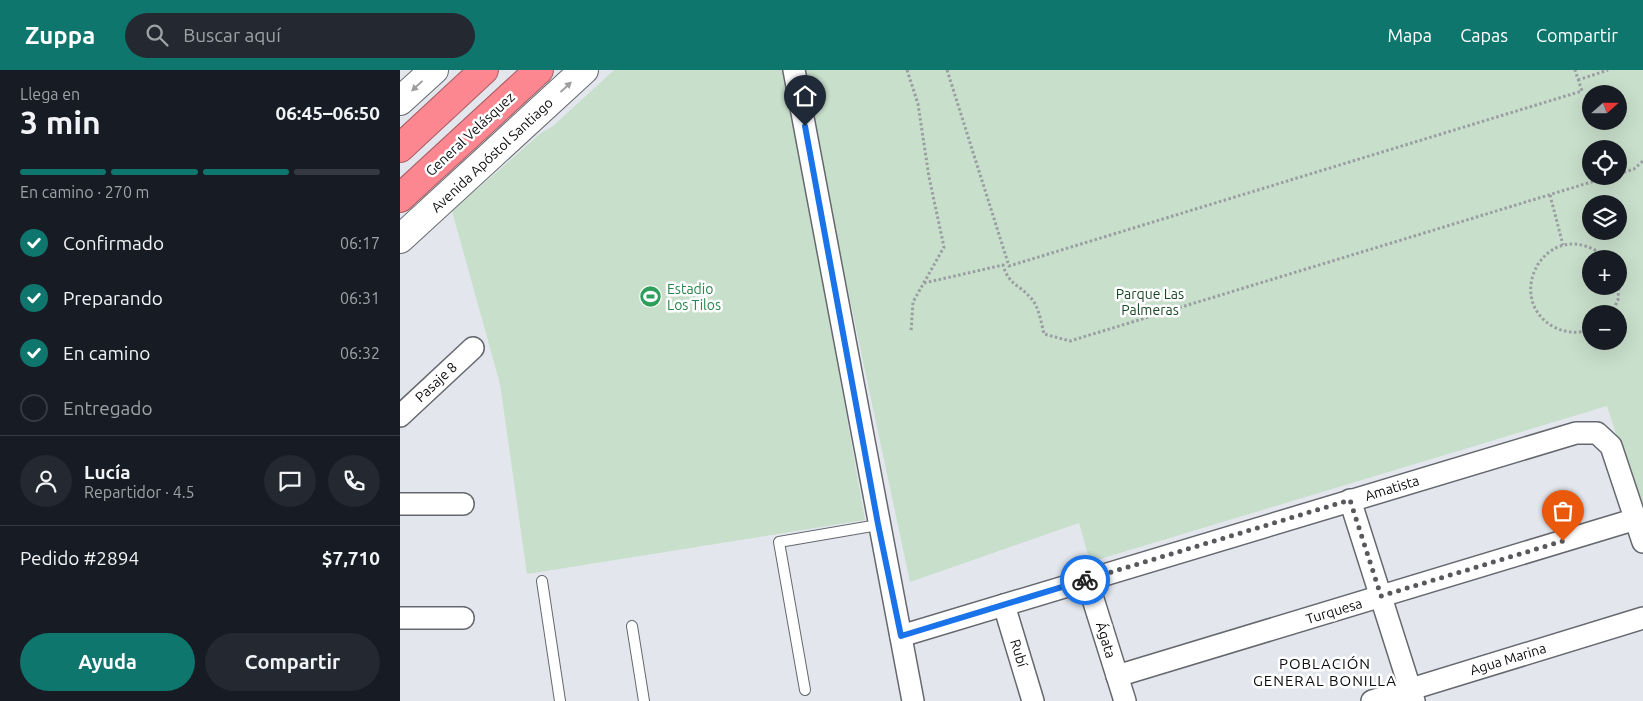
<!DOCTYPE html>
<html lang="es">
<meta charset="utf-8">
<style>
:root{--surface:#171b24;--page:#242831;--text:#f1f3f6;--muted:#9ea1a6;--line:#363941;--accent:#0f766e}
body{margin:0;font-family:Ubuntu,sans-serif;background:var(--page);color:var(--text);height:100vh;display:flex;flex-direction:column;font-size:19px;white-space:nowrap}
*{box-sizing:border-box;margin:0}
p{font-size:16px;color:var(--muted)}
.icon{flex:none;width:28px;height:28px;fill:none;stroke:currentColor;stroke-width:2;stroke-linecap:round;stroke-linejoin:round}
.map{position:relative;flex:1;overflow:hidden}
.sheet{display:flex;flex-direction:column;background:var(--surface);width:400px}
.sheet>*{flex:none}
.needle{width:32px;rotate:69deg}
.fabs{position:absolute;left:1182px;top:15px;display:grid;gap:10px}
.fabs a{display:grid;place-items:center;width:45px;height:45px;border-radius:50%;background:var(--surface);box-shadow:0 5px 20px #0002;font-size:25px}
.pin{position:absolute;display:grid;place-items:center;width:42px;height:42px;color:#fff;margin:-51px -21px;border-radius:50% 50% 50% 0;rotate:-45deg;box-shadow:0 0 5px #0007}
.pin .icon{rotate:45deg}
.courier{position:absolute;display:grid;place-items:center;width:50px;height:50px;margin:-25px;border:4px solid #1a73e8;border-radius:50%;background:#fff;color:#222;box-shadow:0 1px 6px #0007}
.summary em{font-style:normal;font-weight:700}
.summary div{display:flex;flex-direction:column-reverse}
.summary{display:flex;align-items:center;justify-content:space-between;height:85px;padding:0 20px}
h1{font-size:32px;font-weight:700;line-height:38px}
.bar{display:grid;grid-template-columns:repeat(4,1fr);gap:8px 5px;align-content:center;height:60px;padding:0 20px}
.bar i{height:6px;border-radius:4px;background:var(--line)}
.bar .selected{background:var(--accent)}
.bar p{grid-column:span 4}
.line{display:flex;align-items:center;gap:12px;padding:0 20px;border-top:1px solid var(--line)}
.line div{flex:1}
.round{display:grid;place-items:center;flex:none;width:52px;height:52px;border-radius:26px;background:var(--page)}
ol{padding:0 20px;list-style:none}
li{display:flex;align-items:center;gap:15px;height:55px}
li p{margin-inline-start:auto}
li .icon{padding:5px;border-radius:50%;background:var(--accent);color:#fff;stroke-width:4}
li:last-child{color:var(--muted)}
li i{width:28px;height:28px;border:2px solid var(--line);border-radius:50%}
.primary-button{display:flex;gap:10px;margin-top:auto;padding:10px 20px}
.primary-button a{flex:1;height:58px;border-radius:30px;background:var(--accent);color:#fff;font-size:20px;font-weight:700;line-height:58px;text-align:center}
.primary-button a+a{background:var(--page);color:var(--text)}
header{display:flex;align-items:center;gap:30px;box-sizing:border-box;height:70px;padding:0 25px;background:var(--accent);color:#fff}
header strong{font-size:24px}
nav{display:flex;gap:28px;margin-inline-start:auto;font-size:18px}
.search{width:350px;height:45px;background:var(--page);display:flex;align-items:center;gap:12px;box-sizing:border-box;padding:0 18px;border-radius:28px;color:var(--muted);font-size:19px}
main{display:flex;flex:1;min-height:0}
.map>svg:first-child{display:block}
.green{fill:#c8dfcb;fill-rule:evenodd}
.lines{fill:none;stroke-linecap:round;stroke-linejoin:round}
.service-casing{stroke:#65686e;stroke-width:12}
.minor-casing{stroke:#65686e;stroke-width:24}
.secondary-casing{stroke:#65686e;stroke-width:30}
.motorway-casing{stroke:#a85c62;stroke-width:30}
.path{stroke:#9a9da2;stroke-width:3;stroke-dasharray:2.5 2.5;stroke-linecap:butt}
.service{stroke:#fff;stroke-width:10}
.minor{stroke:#fff;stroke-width:21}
.secondary{stroke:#fff;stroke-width:28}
.motorway{stroke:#fc8790;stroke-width:28}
.oneway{fill:#9d9e9f}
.done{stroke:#57595c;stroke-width:5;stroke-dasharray:0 9}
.route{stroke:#1a73e8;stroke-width:6}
.labels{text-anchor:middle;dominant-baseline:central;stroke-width:5;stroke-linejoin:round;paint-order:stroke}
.street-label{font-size:14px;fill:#0b0c0e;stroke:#fff}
.leisure-label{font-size:14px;fill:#27864d;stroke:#fff;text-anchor:start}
.park-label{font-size:14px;fill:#184826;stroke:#fff}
.neighbourhood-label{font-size:15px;letter-spacing:1px;fill:#0b0c0e;stroke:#fff}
</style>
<header>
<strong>Zuppa</strong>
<div class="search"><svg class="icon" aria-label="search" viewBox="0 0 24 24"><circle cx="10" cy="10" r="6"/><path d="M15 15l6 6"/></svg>Buscar aquí</div>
<nav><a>Mapa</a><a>Capas</a><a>Compartir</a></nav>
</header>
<main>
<section class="sheet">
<div class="summary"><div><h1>3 min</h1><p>Llega en</p></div><em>06:45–06:50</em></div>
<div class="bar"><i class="selected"></i><i class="selected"></i><i class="selected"></i><i></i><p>En camino · 270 m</p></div>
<ol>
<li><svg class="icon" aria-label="check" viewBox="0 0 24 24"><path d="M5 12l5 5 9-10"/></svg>Confirmado<p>06:17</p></li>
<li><svg class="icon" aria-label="check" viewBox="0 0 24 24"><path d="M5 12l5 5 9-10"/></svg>Preparando<p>06:31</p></li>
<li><svg class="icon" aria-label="check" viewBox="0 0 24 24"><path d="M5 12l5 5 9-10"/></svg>En camino<p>06:32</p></li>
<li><i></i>Entregado</li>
</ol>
<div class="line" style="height:90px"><a class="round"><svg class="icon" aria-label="person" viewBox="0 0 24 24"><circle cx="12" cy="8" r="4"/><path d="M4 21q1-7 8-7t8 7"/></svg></a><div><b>Lucía</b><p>Repartidor · 4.5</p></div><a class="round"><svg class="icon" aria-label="chat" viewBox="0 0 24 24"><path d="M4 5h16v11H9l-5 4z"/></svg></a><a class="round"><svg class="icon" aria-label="phone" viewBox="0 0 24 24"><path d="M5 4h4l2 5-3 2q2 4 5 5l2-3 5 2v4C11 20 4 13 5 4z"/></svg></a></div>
<div class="line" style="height:65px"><div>Pedido #2894</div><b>$7,710</b></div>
<div class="primary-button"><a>Ayuda</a><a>Compartir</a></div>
</section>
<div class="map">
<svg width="1243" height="631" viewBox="0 0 1243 631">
<rect width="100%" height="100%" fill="#e3e7ed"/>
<g class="green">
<path d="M214,0H383L391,33L465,450L127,504L100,314L52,141L141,63L153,56Z"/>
<path d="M401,0H1243V448L1207,336L690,492L679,453L510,512ZM1191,24H1219V51H1191ZM1191,79H1219V106H1191ZM1191,134H1219V161H1191ZM1191,189H1219V216H1191ZM1191,244H1219V271H1191Z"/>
</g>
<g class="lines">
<defs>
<g id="service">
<path d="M142,511L160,631"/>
<path d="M232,556L244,631"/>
<path d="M405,620L379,472L478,455"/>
</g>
<g id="minor">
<path d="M394,0L513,631"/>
<path d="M0,346L73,278"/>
<path d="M950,430L1014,631"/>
<path d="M0,434H63"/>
<path d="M687,510L725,631"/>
<path d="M604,535L633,631"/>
<path d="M0,548H63"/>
<path d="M501,566L1176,363H1197L1211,376L1243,472"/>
<path d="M717,606L1236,449"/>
<path d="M972,631L1243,548"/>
</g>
<g id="secondary">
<path d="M0,31L34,0"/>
<path d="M0,169L184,0"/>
</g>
<g id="motorway">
<path d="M0,78L84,0"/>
<path d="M0,128L139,0"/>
</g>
</defs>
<use href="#service" class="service-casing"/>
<use href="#minor" class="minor-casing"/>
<use href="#secondary" class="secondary-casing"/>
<use href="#motorway" class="motorway-casing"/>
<g class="path">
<path d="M507,0L518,34L529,107L544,177L513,232L511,262"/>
<path d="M547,0L609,196L1182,21L1175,0"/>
<path d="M1178,10L1208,0"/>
<path d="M1219,104L1234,99L1243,91"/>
<path d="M1150,125L1163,175"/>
<path d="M524,213L603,195C609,215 618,214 630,227C639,236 641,252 644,264L670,271L1211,106"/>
<path d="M1211,244L1218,230L1219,214"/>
<path d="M1191,259C1179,264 1166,263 1154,257C1100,228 1149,139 1208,189"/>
</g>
<use href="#service" class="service"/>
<use href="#minor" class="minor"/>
<use href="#secondary" class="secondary"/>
<use href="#motorway" class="motorway"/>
</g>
<defs><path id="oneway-solid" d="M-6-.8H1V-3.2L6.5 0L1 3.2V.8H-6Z" transform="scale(1.25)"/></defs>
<g class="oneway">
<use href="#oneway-solid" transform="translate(17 16) rotate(137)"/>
<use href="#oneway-solid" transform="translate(166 17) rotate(-43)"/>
</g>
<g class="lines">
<path class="done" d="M685,510L950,430L981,526L1163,471"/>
<path class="route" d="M405,56L478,454L501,566L685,510"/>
</g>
<defs>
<symbol id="stadium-disc" viewBox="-11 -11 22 22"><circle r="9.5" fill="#2e9e5b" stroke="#fff"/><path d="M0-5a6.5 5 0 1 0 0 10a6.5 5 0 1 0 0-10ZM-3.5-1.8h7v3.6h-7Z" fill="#fff"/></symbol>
</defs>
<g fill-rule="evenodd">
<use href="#stadium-disc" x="238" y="214" width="25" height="25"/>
</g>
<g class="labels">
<g class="street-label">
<text transform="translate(70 64) rotate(-43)">General Velásquez</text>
<text transform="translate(92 85) rotate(-43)">Avenida Apóstol Santiago</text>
<text transform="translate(36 312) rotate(-43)">Pasaje 8</text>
<text transform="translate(992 418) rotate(-17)">Amatista</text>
<text transform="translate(934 541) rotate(-17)">Turquesa</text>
<text transform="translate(706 570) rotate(73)">Ágata</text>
<text transform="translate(619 583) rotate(73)">Rubí</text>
<text transform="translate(1108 589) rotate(-17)">Agua Marina</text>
</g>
<g class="leisure-label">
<text x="267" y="219">Estadio<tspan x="267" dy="16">Los Tilos</tspan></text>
</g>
<g class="park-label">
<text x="750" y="224">Parque Las<tspan x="750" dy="16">Palmeras</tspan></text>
</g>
<g class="neighbourhood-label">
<text x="925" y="593">POBLACIÓN<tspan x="925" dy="17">GENERAL BONILLA</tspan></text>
</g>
</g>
</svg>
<div class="fabs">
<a><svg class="needle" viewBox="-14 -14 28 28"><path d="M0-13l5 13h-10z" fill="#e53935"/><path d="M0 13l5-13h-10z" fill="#9ea1a6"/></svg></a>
<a><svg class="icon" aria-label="locate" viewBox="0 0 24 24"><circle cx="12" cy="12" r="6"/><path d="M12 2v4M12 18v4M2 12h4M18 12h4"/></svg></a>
<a><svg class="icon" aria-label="layers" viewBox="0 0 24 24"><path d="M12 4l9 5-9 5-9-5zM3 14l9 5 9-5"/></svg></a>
<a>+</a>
<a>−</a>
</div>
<div class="pin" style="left:1163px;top:471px;background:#ea580c"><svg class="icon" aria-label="bag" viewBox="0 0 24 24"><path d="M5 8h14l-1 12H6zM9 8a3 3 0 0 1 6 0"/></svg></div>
<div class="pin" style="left:405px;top:56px;background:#1f2937"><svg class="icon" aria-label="home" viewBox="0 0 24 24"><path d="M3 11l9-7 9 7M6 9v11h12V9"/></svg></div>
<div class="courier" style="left:685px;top:510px"><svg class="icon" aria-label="bike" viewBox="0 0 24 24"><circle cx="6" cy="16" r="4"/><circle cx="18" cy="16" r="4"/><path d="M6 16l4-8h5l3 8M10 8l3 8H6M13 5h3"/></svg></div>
</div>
</main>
